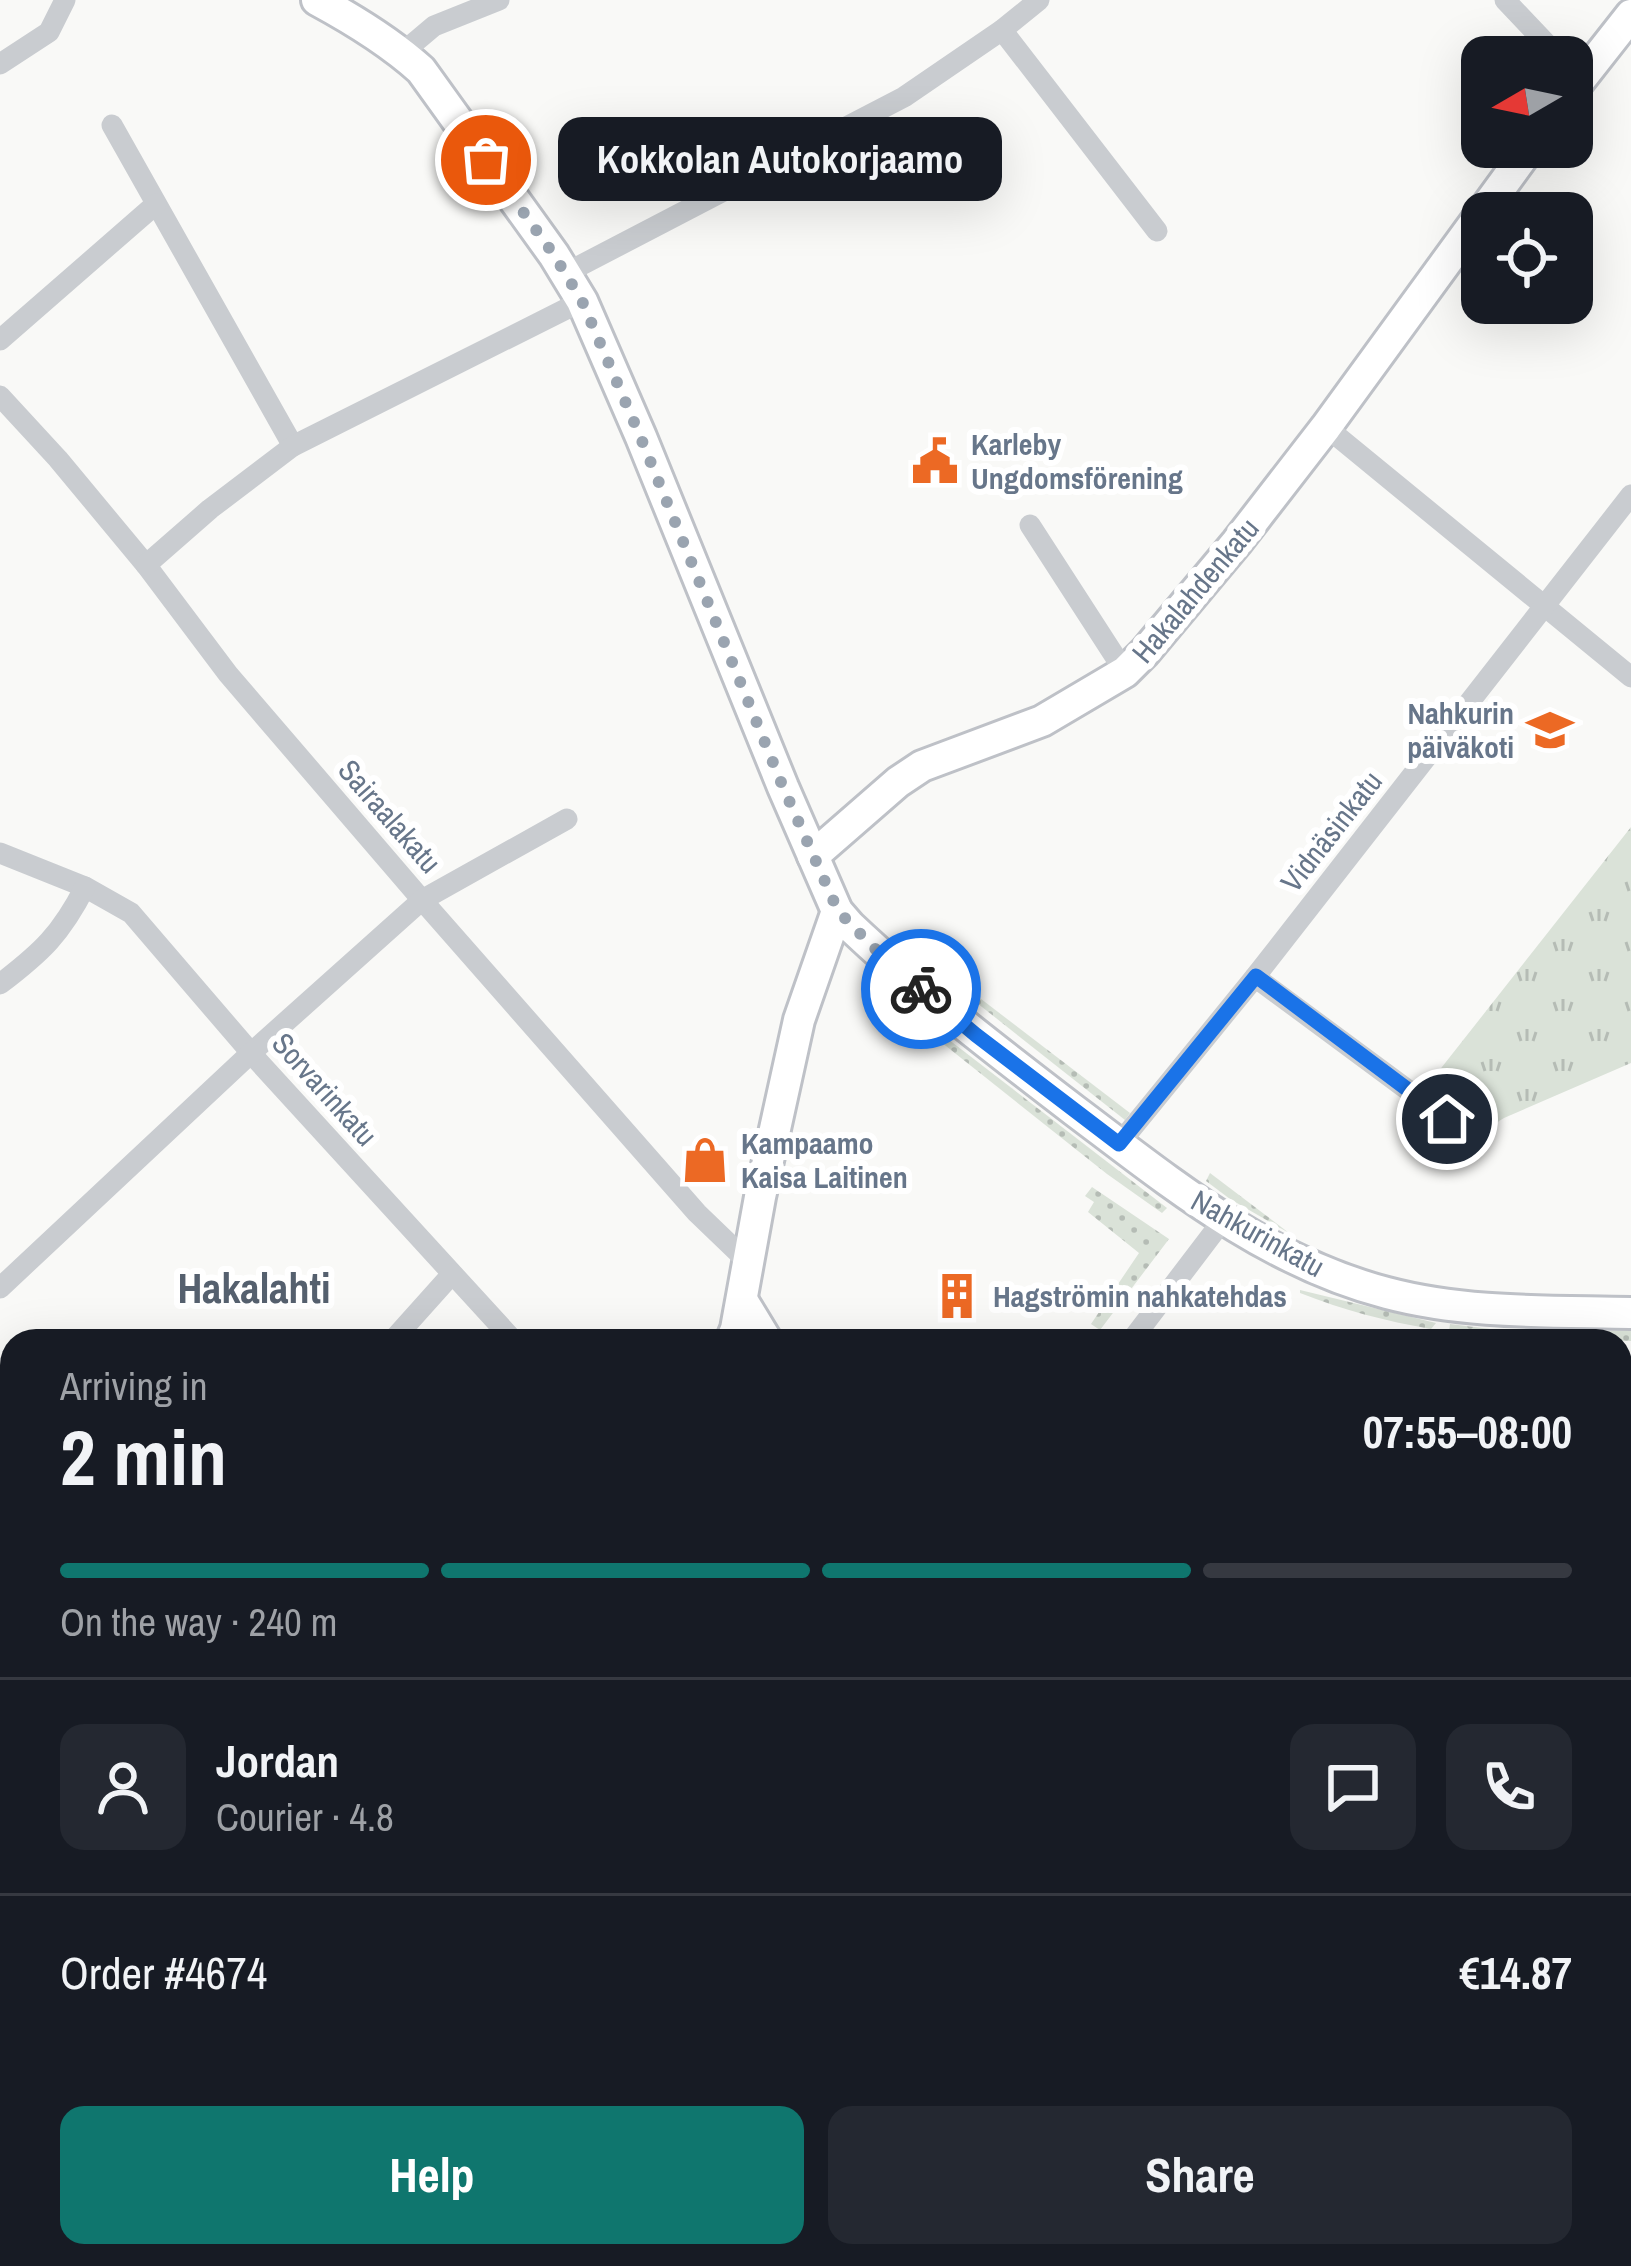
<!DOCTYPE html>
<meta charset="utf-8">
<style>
:root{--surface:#171b24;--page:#242831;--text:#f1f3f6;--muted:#9ea1a6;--line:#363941;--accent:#0f766e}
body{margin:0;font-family:"Archivo Narrow",sans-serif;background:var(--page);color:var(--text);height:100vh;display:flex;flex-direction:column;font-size:45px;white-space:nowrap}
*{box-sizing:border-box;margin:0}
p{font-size:39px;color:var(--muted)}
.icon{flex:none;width:66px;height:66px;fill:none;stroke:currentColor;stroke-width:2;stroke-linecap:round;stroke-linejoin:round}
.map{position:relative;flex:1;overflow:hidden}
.panel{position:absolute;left:0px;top:1329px;width:1632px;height:939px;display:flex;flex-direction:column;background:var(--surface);border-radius:36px 36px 0 0;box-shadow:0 12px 48px #0002}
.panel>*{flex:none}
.needle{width:78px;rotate:261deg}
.tools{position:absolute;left:1461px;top:36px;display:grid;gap:24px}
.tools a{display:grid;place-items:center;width:132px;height:132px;border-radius:24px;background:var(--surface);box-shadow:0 12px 48px #0002;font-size:60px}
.pin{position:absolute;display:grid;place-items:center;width:102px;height:102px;color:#fff;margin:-51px;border:6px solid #fff;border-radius:50%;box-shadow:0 3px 12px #0007}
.courier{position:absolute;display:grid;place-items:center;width:120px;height:120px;margin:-60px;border:9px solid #1a73e8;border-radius:50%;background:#fff;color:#222;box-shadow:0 3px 15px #0007}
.bubble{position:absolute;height:84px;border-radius:24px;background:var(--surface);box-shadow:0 12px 48px #0002;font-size:39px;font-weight:700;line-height:84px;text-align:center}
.head em{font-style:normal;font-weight:700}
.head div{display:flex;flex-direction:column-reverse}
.head{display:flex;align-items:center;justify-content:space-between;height:204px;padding:0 60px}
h1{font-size:78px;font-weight:700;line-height:90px}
.bar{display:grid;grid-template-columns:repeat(4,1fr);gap:18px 12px;align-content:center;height:144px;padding:0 60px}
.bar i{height:15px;border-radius:9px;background:var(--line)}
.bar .selected{background:var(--accent)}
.bar p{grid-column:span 4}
.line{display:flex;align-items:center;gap:30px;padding:0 60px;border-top:3px solid var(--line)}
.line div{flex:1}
.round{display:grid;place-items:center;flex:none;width:126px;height:126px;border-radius:24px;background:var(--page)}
.primary-button{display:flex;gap:24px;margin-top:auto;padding:24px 60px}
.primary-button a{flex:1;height:138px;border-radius:24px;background:var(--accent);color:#fff;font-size:48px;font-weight:700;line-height:138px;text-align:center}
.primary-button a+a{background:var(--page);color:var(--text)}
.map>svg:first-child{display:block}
.grass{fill:url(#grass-dots)}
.park{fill:url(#park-tufts)}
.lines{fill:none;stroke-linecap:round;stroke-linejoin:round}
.secondary-casing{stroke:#bec1c7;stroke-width:36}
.street{stroke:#c9ccd0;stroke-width:21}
.secondary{stroke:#fff;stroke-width:30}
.done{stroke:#9aa4b0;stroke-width:12;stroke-dasharray:0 21.6}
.route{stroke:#1a73e8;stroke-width:15}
.labels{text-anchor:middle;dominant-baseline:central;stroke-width:12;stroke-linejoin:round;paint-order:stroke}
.poi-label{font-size:30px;font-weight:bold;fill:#67768a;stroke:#fff;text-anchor:start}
.street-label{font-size:30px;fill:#67768a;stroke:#fff}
.district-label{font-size:42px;font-weight:bold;fill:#55606e;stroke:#fff}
</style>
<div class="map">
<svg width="1631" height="2266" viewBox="0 0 1631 2266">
<defs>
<pattern id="grass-dots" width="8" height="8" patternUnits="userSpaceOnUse" patternTransform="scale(3)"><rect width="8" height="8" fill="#dae2d8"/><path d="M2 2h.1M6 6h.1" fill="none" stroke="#b5bcb5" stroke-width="1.8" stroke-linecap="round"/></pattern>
<pattern id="park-tufts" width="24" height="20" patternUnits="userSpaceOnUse" patternTransform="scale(3)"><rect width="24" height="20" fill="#dae2d8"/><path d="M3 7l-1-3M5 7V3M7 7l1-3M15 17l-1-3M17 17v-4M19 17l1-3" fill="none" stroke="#b5bcb5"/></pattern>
</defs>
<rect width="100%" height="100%" fill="#f9f9f7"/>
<g class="grass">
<path d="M874,982L1167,1208L1162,1213L1107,1174L873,988Z"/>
<path d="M968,989L1130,1113L1125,1120L963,992Z"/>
<path d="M1210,1173L1289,1233L1230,1199L1206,1181Z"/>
<path d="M1092,1187L1169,1239L1100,1330L1091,1324L1139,1253L1088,1212L1094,1202L1085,1196Z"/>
<path d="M1300,1290L1436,1323L1431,1329C1385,1321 1343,1310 1300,1293Z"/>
<path d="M1450,1324L1490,1329L1631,1331V1341L1489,1338L1449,1331Z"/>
</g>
<path class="park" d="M1631,827V1063L1504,1118L1457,1147L1452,1123L1459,1110L1427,1086Z"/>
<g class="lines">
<defs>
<g id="secondary">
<path d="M317,0C354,20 390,42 421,70L554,255L582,301L641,437L783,787L837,911L850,926C921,993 998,1052 1075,1111C1172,1184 1267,1262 1387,1293C1466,1314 1550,1311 1631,1313"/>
<path d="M1572,90L1631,15"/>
<path d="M813,856L898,782L922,766L1042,721L1125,672L1145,652L1237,542L1326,427L1530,147"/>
<path d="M742,1300L767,1341"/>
<path d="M731,1341L736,1329L760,1197L799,1020L837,911"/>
<path d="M1620,2115L1631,2111"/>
<path d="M0,2244L12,2224"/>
<path d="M877,2256L879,2266"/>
<path d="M1117,2266L1151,2256"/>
</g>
</defs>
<use href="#secondary" class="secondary-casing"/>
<g class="street">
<path d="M1505,0L1559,57"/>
<path d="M1002,30L1157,231"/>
<path d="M402,53L434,26L499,0"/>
<path d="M0,64L49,32L65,0"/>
<path d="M112,125L293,446"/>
<path d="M566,273L904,97L1002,30L1039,0"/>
<path d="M0,340L156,204"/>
<path d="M0,396L58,459L146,565L228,674L422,900L697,1213L749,1263"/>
<path d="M1326,427L1631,677"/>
<path d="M1030,525L1125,672"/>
<path d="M146,565L210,509L293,446L582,301"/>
<path d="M0,853L85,887L131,913L258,1061L514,1341"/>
<path d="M1255,977L1447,1119"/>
<path d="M0,984C42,952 61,934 85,887"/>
<path d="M1119,1144L1255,977L1631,495"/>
<path d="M0,1288L251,1053L422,900L567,819"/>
<path d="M392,1341L452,1274"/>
<path d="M1131,1341L1223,1220"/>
<path d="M0,1578L12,1583"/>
<path d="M0,1899L12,1882"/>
<path d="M0,2017L12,2025"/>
<path d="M109,2256L126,2266"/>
<path d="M524,2256L527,2266"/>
<path d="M1261,2256L1264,2266"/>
<path d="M1609,2256L1611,2266"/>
<path d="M302,2266L337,2256"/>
</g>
<use href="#secondary" class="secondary"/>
</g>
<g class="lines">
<path class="done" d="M486,160L554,255L582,301L640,436L783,787L838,911L884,958L921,989"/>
<path class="route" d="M921,989L976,1035L1119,1144L1256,976L1447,1119"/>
</g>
<defs>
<symbol id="civic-bare" viewBox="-9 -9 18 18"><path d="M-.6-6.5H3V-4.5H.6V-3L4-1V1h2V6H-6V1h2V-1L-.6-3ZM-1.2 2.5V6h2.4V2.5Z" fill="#ec6924" stroke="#fff" stroke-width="2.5" paint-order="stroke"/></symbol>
<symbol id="school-bare" viewBox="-9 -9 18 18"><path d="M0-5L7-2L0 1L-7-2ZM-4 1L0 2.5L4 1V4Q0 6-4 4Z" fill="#ec6924" stroke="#fff" stroke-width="2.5" paint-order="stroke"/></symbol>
<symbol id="shop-bare" viewBox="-9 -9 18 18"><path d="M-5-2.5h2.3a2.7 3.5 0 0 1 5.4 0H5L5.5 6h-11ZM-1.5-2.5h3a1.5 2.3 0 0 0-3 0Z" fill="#ec6924" stroke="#fff" stroke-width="2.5" paint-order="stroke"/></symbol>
<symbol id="building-bare" viewBox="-9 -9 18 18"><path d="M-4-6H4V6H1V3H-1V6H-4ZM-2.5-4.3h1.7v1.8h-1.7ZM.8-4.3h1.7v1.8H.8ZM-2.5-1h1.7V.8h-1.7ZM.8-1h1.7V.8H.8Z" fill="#ec6924" stroke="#fff" stroke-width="2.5" paint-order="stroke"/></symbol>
</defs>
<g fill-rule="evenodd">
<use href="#civic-bare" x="902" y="428" width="66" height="66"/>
<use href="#school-bare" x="1517" y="697" width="66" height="66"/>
<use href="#shop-bare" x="672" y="1127" width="66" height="66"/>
<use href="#building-bare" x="924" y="1263" width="66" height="66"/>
</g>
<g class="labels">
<g class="poi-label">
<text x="971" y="444">Karleby<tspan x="971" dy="34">Ungdomsförening</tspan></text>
<text x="1514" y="713" text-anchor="end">Nahkurin<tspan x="1514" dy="34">päiväkoti</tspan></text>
<text x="741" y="1143">Kampaamo<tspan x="741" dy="34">Kaisa Laitinen</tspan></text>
<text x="993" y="1296">Hagströmin nahkatehdas</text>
</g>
<g class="street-label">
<text transform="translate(1195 590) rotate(-50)">Hakalahdenkatu</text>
<text transform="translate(390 816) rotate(49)">Sairaalakatu</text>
<text transform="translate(1331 831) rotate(-52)">Vidnäsinkatu</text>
<text transform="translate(325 1089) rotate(48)">Sorvarinkatu</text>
<text transform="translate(1258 1233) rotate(29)">Nahkurinkatu</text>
</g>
<g class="district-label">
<text x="254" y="1288">Hakalahti</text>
</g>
</g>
</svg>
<div class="tools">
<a><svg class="needle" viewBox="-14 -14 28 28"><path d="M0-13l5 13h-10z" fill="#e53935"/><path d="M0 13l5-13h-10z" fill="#9ea1a6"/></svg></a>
<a><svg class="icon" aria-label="locate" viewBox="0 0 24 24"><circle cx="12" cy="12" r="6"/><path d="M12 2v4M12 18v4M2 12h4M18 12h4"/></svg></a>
</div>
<div class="pin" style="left:486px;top:160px;background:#ea580c"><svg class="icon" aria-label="bag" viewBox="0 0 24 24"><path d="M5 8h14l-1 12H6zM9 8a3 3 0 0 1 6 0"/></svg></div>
<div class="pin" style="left:1447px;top:1119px;background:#1f2937"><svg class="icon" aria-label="home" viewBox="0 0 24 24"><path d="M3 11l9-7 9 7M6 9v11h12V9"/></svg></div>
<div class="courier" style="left:921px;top:989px"><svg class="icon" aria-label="bike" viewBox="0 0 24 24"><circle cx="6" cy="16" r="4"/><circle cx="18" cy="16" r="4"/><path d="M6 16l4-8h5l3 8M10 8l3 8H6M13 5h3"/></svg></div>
<div class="bubble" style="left:558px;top:117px;width:444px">Kokkolan Autokorjaamo</div>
<section class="panel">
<div class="head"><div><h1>2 min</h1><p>Arriving in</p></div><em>07:55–08:00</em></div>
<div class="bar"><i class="selected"></i><i class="selected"></i><i class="selected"></i><i></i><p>On the way · 240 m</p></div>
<div class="line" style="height:216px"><a class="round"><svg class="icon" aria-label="person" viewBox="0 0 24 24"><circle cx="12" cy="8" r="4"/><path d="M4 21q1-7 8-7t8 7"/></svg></a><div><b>Jordan</b><p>Courier · 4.8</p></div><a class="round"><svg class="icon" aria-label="chat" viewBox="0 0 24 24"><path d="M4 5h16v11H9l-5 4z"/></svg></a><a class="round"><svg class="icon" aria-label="phone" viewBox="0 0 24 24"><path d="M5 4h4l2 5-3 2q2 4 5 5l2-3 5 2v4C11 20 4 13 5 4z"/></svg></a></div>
<div class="line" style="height:156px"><div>Order #4674</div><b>€14.87</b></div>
<div class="primary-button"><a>Help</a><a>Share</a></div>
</section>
</div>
